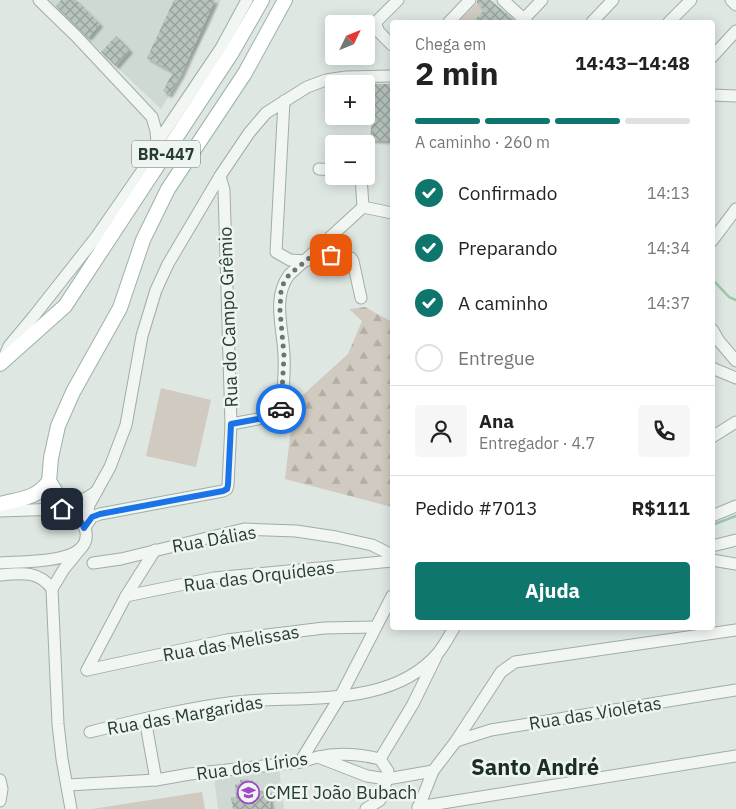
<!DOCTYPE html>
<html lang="pt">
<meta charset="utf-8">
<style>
:root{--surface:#fff;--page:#f6f6f6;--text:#222;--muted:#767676;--line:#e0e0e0;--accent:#0f766e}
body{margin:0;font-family:"IBM Plex Sans",sans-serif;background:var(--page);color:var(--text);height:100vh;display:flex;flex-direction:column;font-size:19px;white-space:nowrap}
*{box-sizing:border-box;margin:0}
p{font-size:16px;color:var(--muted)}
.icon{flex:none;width:28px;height:28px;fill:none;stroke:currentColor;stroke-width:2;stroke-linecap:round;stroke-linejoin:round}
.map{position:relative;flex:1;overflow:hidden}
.drawer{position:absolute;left:390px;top:20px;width:325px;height:610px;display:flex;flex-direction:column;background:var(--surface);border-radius:5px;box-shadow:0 2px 12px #0003}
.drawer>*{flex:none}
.needle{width:32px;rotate:47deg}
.fabs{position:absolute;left:325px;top:15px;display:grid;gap:10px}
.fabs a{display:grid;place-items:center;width:50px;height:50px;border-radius:5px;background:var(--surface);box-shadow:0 2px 12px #0003;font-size:25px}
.pin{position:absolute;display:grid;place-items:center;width:42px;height:42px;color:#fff;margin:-21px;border-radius:10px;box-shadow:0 2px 8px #0006}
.courier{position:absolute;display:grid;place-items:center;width:50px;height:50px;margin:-25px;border:4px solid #1a73e8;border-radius:50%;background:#fff;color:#222;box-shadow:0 1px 6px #0007}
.head em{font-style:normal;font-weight:700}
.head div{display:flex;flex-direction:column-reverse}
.head{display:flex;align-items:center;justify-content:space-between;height:85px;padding:0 25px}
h1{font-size:32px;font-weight:700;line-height:38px}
.bar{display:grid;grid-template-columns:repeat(4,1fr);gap:8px 5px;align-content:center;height:60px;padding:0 25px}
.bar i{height:6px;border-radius:4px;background:var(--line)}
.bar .active{background:var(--accent)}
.bar p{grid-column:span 4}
.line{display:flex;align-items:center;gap:12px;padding:0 25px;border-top:1px solid var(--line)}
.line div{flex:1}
.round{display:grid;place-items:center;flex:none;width:52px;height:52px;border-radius:5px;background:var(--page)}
ol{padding:0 25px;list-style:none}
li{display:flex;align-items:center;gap:15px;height:55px}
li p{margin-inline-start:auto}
li .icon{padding:5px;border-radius:50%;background:var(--accent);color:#fff;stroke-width:4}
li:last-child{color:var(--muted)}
li i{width:28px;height:28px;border:2px solid var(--line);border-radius:50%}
.primary-button{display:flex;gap:10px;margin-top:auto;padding:10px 25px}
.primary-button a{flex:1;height:58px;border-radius:5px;background:var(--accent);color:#fff;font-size:20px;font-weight:700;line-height:58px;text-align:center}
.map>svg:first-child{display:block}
.built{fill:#cdd9d2}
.grass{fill:#d1cac0}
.forest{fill:url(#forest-firs)}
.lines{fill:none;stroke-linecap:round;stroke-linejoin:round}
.stream{stroke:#9bc6aa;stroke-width:2.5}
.building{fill:url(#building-cross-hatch);filter:url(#shadow)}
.minor-casing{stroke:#a0ada6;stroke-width:13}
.major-casing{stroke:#9eb2a7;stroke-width:16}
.minor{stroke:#f1f6f3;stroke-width:11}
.major{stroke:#fff;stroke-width:14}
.done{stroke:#687870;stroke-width:5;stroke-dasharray:0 9}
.route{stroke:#1a73e8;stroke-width:6}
.labels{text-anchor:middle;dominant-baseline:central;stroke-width:5;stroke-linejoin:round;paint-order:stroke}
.shield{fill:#eef5f1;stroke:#63746b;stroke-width:1}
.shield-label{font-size:16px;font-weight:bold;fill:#283d32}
.street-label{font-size:18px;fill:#283d32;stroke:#eef5f1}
.poi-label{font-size:18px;fill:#283d32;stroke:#eef5f1;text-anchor:start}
.district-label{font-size:22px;font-weight:bold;fill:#1b2e24;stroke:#eef5f1}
</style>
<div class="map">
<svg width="736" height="809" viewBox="0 0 736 809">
<defs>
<pattern id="forest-firs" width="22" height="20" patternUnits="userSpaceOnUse" patternTransform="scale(1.25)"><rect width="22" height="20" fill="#d1cac0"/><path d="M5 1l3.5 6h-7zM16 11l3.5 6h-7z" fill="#b3aea5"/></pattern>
<pattern id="building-cross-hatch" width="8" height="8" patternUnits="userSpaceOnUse" patternTransform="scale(1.25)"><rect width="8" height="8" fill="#b6c4bc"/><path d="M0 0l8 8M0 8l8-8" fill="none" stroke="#94a099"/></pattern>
<filter id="shadow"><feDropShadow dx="3" dy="3" stdDeviation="1" flood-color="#0004"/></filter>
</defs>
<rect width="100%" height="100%" fill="#dee7e2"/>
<g class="built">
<path d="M47,0H221L208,29L161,109Z"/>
<path d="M279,768L284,809H218L214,775Z"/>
</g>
<g class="grass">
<path d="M477,3L484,10L472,22H458Z"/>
<path d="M161,388L211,400L196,467L146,456Z"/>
<path d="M202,792L205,809H92Z"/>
</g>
<path class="forest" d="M365,307L392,322V507L285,479L294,403L348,354L362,321L349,309Z"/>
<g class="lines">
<g class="stream">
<path d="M714,281L729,297L736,300"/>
<path d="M712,525L736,516"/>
</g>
</g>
<g class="building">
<path d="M61,0H76L100,24L88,38L56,6Z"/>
<path d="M174,0H215L181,75L169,95L163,91L173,72L147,58Z"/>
<path d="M477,0H490L511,17V20L508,22H472L484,10L477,3Z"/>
<path d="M116,36L130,50L116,66L101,52Z"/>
<path d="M375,84H392V141L370,140Z"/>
<path d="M248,779L249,781L253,780L254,792L269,790L271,809H233L231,798L236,797L235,785L240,783V780Z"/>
</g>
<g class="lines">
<defs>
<g id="minor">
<path d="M39,0L76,36L152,117L156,131L157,143"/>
<path d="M503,0L527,22"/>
<path d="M731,0L736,5"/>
<path d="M449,22L470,0"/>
<path d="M521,22L542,0"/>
<path d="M592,22L613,0"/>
<path d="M669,22L691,0"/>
<path d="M392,45L379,32L376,25L377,21L398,0"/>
<path d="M712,57L736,31"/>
<path d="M712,95L736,96"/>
<path d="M284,101L276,252L290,260L306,261"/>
<path d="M319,169L334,170"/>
<path d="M361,176L363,207"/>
<path d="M712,241L736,209"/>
<path d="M314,253L351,258L353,261L361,298"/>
<path d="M712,329L719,341L736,361"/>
<path d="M3,360L9,346L34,316L97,236L142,171L157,143L221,48L247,0"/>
<path d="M712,368L736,378"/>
<path d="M231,424L274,416L279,413L282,406C283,390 285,372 284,355C283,328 272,298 289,275L363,207L392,213"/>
<path d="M712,437L736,422"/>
<path d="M57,497C70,503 83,502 94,493"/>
<path d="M0,511L62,509C72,511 81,517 85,528C97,566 20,561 0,563"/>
<path d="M712,516L736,506"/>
<path d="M85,527L92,517L100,514L223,491L227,489L228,485L231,424L224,190L220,176"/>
<path d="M85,528L89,505L110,467L126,425L142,336L156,290L168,264L220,176L249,133L266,113L307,87L326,80L346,77L392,76"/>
<path d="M712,546L736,540"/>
<path d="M712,560L736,564"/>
<path d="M93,563L121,559L244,529L296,531L336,537L372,545L392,555"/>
<path d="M0,575C20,573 39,570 52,589"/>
<path d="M126,596L214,578L392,561"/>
<path d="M87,670L227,640L324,628L375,627"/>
<path d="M87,670L126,596L155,550"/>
<path d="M145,719L156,780"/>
<path d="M90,732C138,720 187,708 236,702C300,695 391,709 438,653C444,646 449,636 454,628"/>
<path d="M456,741L491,730L736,690"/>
<path d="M318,757C340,752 359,754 380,759L388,771L387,779L380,800L366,809"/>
<path d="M380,759L413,704L436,657"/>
<path d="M300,762L341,695L392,596"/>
<path d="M0,780L2,789L0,801"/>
<path d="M68,785L156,780L190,774L300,762L318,757L367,776L387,779L433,771"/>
<path d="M418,807L736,756"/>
<path d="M71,809L62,759L58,724L52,589L64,569L82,547"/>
<path d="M418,809L433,771L456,741L501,672L515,662L736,630"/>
</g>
<g id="major">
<path d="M0,364L65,306L231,54L262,0"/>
<path d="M0,504C19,499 37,499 49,481"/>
<path d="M67,510L49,481L51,458L58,426L73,392L120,308L143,240L168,189L245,73L285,0"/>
</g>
</defs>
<use href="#minor" class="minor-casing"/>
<use href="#major" class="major-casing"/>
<use href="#minor" class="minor"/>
<use href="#major" class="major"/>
</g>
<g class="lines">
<path class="done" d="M281,409L284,356L280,310L281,291L284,282L289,275L314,254L331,255"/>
<path class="route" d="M62,509C73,512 80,517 84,528L92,517L100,514L223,491L227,489L228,485L231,424L274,416L279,413L281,409"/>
</g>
<defs>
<symbol id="school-ring" viewBox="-11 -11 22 22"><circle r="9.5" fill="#eef5f1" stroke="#a148c7" stroke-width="1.5"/><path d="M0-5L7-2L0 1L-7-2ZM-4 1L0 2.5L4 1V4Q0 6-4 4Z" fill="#a148c7"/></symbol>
</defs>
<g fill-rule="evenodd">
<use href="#school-ring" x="236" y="780" width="25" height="25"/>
</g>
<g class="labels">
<rect class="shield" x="132" y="140.5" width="68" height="27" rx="4"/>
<g class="shield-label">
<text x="166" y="154">BR-447</text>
</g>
<g class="street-label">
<text transform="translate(228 317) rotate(-92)">Rua do Campo Grêmio</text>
<text transform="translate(214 539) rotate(-10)">Rua Dálias</text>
<text transform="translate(259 576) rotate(-7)">Rua das Orquídeas</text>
<text transform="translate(231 643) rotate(-10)">Rua das Melissas</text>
<text transform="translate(595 713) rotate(-9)">Rua das Violetas</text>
<text transform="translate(185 715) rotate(-10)">Rua das Margaridas</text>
<text transform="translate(252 766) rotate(-8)">Rua dos Lírios</text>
</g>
<g class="poi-label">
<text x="265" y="792">CMEI João Bubach</text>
</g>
<g class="district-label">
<text x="535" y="766">Santo André</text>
</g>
</g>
</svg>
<div class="fabs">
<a><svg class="needle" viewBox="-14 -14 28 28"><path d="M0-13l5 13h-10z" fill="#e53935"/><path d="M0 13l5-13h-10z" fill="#767676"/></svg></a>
<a>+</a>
<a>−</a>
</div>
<div class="pin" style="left:331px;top:255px;background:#ea580c"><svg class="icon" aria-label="bag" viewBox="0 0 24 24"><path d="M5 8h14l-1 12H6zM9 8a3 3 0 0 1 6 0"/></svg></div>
<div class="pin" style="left:62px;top:509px;background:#1f2937"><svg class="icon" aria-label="home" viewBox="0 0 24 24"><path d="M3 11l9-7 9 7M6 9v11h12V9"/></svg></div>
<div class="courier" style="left:281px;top:409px"><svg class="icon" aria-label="car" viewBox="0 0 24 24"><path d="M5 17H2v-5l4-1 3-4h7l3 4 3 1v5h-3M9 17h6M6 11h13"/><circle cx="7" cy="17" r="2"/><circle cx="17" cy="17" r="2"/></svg></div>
<section class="drawer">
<div class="head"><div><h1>2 min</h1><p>Chega em</p></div><em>14:43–14:48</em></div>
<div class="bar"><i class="active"></i><i class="active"></i><i class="active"></i><i></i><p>A caminho · 260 m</p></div>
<ol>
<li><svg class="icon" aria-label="check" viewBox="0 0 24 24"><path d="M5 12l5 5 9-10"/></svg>Confirmado<p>14:13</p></li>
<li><svg class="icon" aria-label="check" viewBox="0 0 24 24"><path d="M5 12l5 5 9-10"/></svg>Preparando<p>14:34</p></li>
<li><svg class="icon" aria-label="check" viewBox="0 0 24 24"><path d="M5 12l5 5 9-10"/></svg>A caminho<p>14:37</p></li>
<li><i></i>Entregue</li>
</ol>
<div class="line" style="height:90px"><a class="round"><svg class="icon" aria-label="person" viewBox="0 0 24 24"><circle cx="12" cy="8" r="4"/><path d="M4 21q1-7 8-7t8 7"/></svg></a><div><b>Ana</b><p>Entregador · 4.7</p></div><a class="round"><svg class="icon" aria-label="phone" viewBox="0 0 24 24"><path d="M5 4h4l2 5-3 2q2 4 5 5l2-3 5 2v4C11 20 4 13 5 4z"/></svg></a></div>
<div class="line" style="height:65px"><div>Pedido #7013</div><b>R$111</b></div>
<div class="primary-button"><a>Ajuda</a></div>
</section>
</div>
